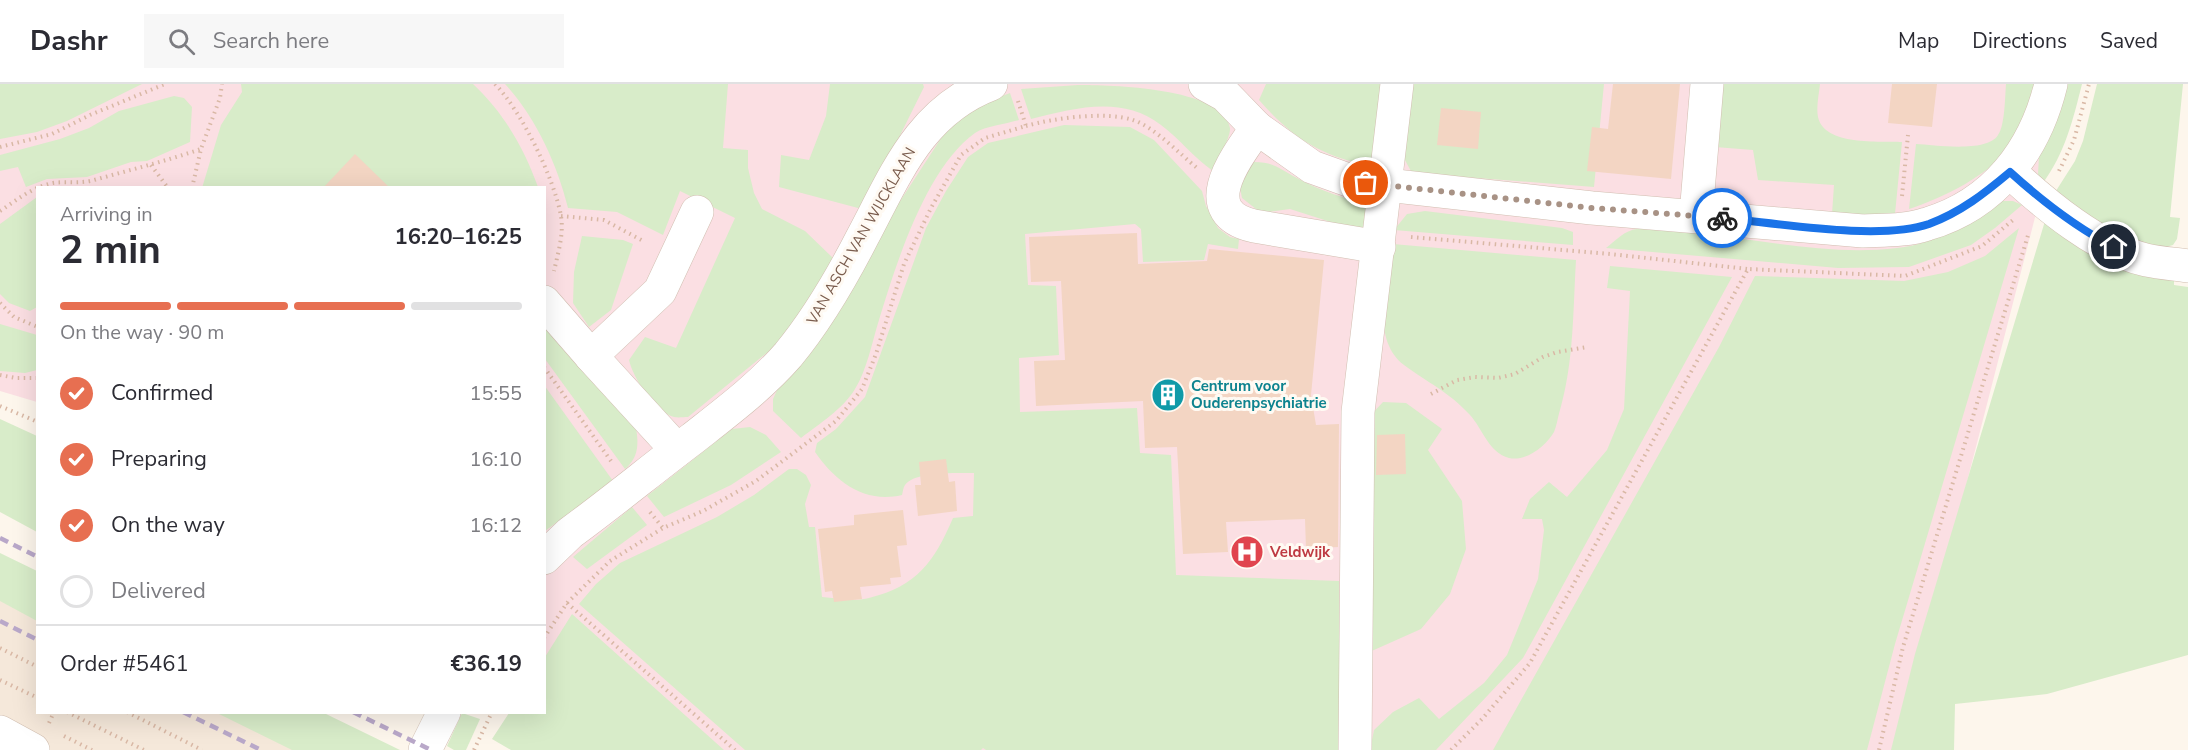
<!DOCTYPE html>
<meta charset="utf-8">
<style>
:root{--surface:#fff;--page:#f7f7f7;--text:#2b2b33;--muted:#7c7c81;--line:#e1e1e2;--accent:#e76f51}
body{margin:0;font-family:"Nunito Sans",sans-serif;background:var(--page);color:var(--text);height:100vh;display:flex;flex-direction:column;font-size:22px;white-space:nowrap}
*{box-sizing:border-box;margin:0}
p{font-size:20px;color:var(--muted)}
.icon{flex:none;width:33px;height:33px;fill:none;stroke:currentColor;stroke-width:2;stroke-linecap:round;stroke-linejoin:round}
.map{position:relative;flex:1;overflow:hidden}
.drawer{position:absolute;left:36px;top:102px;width:510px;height:528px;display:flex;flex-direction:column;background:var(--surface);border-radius:0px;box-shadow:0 6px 24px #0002}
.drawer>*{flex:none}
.pin{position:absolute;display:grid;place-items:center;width:51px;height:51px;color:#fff;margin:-26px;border:3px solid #fff;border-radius:50%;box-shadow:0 2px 6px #0007}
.courier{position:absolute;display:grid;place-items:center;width:60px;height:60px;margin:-30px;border:4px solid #1a73e8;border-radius:50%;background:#fff;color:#222;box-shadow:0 2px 8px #0007}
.headline em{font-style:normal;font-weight:700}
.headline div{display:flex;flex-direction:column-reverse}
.headline{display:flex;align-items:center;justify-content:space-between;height:102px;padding:0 24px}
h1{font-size:39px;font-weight:700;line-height:45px}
.bar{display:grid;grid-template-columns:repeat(4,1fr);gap:9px 6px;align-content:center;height:72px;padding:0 24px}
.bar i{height:8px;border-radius:4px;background:var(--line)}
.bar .selected{background:var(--accent)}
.bar p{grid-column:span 4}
.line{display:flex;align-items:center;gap:15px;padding:0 24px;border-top:2px solid var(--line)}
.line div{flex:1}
ol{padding:0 24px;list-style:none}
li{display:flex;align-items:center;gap:18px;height:66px}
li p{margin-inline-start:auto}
li .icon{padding:6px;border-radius:50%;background:var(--accent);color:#fff;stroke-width:4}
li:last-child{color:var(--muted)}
li i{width:33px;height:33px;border:3px solid var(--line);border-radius:50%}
header{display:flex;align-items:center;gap:36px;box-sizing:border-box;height:84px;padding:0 30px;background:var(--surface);border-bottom:2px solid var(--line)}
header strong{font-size:28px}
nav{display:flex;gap:33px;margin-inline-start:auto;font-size:21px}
.search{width:420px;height:54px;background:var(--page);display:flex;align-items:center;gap:15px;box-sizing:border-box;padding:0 21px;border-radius:0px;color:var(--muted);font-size:22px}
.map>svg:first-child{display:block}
.residential{fill:#f5e8da}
.medical{fill:#fbdfe3}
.green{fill:#d8ecc9}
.building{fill:#f3d5c3}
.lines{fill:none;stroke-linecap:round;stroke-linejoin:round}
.minor-casing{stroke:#d1beb0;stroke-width:34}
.path{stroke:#d9b8a5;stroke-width:4;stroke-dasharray:1.5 4.5;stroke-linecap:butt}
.minor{stroke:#fff;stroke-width:33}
.rail{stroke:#b9a8c9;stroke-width:4.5;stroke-dasharray:9 6;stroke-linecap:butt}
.done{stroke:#a89285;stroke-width:6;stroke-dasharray:0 10.8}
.route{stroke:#1a73e8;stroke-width:8}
.labels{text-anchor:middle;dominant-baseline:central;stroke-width:6;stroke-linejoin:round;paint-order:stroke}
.street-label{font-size:15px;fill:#7a5c4d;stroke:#fffaf3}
.culture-label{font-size:15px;font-weight:bold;fill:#0d838f;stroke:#fffaf3;text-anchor:start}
.health-label{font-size:15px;font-weight:bold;fill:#be3a42;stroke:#fffaf3;text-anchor:start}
</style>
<header>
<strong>Dashr</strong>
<div class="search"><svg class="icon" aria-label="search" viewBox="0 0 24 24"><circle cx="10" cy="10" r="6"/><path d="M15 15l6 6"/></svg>Search here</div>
<nav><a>Map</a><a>Directions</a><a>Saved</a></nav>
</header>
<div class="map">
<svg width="2188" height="666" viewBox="0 0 2188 666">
<rect width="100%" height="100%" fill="#fdf6ec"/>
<path class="residential" d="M0,494L37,518L38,628L276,629L360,666H0Z"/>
<path class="medical" d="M0,0H2067L2058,44L1898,666H632L545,619L544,104H38L37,318L0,307Z"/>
<g class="green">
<path d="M0,0H142L67,37L37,48L0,55Z"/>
<path d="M241,0H473C504,29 524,64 538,103L202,104L221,41L242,8Z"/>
<path d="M505,0H728L723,64L748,66V84L754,109L762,125L805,147L833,174L791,249L688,333C684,333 678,334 674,333C655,328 633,294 629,276L645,253L676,264L735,134L680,107L663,151L617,128L568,124C557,80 536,34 505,0Z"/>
<path d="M830,0H923L924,3L866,120L858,124L779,103L781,71L809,76L826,32Z"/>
<path d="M1266,0H1382L1375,83C1323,73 1294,56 1259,16Z"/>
<path d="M1410,0H1604L1594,103L1412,89L1400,67Z"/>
<path d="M1721,0H1820C1819,10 1816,23 1818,33C1824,62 1880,57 1902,58L1895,130H1832L1834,101L1758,96L1753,66L1715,63Z"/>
<path d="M2006,0H2034C2028,21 2022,42 2011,61C1992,90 1941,115 1909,125L1916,60C1935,61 1987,69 1998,51C2005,42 2005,12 2006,0Z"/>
<path d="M2064,0H2082C2073,36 2065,69 2043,99L2038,90L2039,72Z"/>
<path d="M2097,0H2183L2170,133L2180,134L2177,155L2173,161L2166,163L2129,158L2054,110L2075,77L2083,57Z"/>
<path d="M1078,1C1109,1 1223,3 1230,44C1231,53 1217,77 1213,87C1194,74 1180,55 1161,41C1122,11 1075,24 1031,35L1021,5Z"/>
<path d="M1010,9L1019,36C1006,40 986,42 975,49C926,84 896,180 879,236C872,258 867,286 855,305C843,325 819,340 801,354L773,327V315L778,304L953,36L976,22Z"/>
<path d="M174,12L184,14L192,23L190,58L147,77L131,78L87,93L47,95L26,103L18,83L0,87V71L60,55L89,44L119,27Z"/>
<path d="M1064,41L1130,43L1154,56L1202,107L1206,122L1218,144L1230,153L1239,155L1238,165L1208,160L1204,176L1143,178L1141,145L1135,140L1025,150L1028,201L1056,202L1059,271L1019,274L1020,328L1137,324L1140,369L1171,371L1176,491L1339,497L1341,666H986L983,664L981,666H745L579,520L596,500L620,479L717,433L754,411L789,385H797L806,391L811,401L805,420L809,443H815L822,513C836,514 855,518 869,514C917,502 934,478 953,434L973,432L974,389C959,389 914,387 905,401C903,404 903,407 902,411C864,420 835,397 815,368L817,359L836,345L865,313L926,144L946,107L968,73L988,59Z"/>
<path d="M1254,78C1275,78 1279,85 1297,94C1321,107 1346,116 1373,119L1370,146L1340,141L1290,125L1261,129L1242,114L1238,94Z"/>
<path d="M37,113V223L30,227L9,219L0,210V140Z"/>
<path d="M1999,117H2013L2022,121L1995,144L1971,161L1909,183L1838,184L1606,164C1615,157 1625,146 1637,145C1650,145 1665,147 1678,148C1750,152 1824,173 1897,164C1937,160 1967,139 1999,117Z"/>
<path d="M1425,127L1562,144L1573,148V161L1394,146L1407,130Z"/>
<path d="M2045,137L2174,193V201L2188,203V571L2047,610L1955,620L1954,666H1891L1915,570Z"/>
<path d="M2019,144L1895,560L1867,666H1493L1719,263L1755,192L1904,197L1948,188L1985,172Z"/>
<path d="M582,152L623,156L633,160L611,226L589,243L573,219L574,188Z"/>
<path d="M1393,160L1576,176C1573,226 1574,278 1560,326C1558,332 1557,341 1554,348C1546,362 1526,378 1509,374C1489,369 1482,344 1470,331C1448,307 1428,299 1404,281C1369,254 1388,197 1393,160Z"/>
<path d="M1610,182L1732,193L1523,574L1436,666H1370L1374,646L1393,628L1419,614L1439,635L1484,599L1507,571L1538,495L1544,446L1542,435H1522L1530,415L1549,398L1567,413L1607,366L1624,325L1630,207L1607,204Z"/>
<path d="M544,227L636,344C639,361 638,374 625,385L545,275Z"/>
<path d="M0,240L37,251V286L25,289L0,287Z"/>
<path d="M544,301L613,397L545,447H544Z"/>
<path d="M1383,318L1406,319L1442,345L1428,366L1462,417L1466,465L1450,510L1421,545L1365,570L1369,333Z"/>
<path d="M0,335L37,352V448L0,428Z"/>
<path d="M750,343L766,351L781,368L731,401L664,433L647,412L732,345Z"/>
<path d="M632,423L647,441L587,485L573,473Z"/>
<path d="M0,469L37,487V537L0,517Z"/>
<path d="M572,530L724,666H511L492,655L509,629L544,628L545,573Z"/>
<path d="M217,629H324L400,666H292Z"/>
<path d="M462,629L480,635L466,666H454L447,662Z"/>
</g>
<g class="building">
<path d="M1613,0H1680L1671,95L1587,87L1592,43L1608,45Z"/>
<path d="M1892,0H1937L1932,43L1888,39Z"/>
<path d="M1441,24L1481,28L1478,65L1437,61Z"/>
<path d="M355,70L390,104H323Z"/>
<path d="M1137,149L1138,180L1207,177L1209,165L1324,176L1311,311L1316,341L1339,340L1338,463L1306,465L1305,435L1226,438L1228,468L1183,470L1177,363L1145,364L1143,317L1036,322L1034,277L1065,276L1061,197L1031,198L1029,153Z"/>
<path d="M1405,350L1406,390L1376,391L1377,351Z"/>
<path d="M946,375L949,398L955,397L957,427L918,432L915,401H921L919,378Z"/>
<path d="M903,426L907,461L897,462L901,493L890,494L891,500L860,503L862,515L834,518L832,507L825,508L818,445L854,441V431Z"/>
</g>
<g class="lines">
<defs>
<g id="minor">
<path d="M1205,0L1225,11L1257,44L1312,83L1351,97L1592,124L1863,147C1884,146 1906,147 1927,140C1995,120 2035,66 2051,0"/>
<path d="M1257,44C1237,72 1193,128 1254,142L1379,163"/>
<path d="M2010,88C2046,121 2098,165 2146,176C2160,179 2174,180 2188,182"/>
<path d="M1696,131L1707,0"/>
<path d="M544,218L591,272"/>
<path d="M677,366L591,272L660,207L697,128"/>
<path d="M544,474L570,449C611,419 651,386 692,355C725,329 760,303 788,271C817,236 842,193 863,152C896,90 920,27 991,0"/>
<path d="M0,648L33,666"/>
<path d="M425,666L444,628"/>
<path d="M1355,666L1358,328L1397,0"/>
</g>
</defs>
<use href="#minor" class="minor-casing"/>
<g class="path">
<path d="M495,0C522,28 554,94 561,132C564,150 558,169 554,187"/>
<path d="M1026,42C1054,34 1106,27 1133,36C1153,42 1180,70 1197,84"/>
<path d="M0,63L52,50L90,31L165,0"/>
<path d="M151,81L168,104"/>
<path d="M2059,87L2074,56L2089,0"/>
<path d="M192,104L201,65L220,14L222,0"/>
<path d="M1902,112L1908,51"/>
<path d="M0,127C17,116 32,103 53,99C66,97 81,100 94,96C130,86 166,77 201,65"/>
<path d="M561,132L604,136L645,158"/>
<path d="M1411,153L1610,170L1748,185"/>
<path d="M0,219L14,233L38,243"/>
<path d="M544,283L611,377"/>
<path d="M0,291L16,294H38"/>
<path d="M1431,310L1457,296L1475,293L1498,294L1515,290L1543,273L1557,268L1587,263"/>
<path d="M0,322L38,338"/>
<path d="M650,428L663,444"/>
<path d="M567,519L735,666"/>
<path d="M544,554L567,519L610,477L663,444L703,427L756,397L836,337L862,305L876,270L904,180L931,124L961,71L985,54L1026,42L1018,17"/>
<path d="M0,564L38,583"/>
<path d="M0,596L38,614"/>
<path d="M67,628L144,666"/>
<path d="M127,628L202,666"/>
<path d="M49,639L54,628"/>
<path d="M64,652L92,666"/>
<path d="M474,666L492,628"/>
<path d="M1451,666L1482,635L1530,579L1748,185L1905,192L1982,162L2013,136"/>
<path d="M1879,666L1903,563L2029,148"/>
</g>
<use href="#minor" class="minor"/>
<g class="rail">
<path d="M0,454L38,473"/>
<path d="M0,537L38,556"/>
<path d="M183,628L261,666"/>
<path d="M353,628L431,666"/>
</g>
</g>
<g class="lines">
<path class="done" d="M1366,99L1592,124L1722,134"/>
<path class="route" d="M1722,134C1777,139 1879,157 1929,140C1961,128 1985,109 2010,88C2042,117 2075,143 2114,163"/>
</g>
<defs>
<symbol id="building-disc" viewBox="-11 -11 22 22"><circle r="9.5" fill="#0f9aa8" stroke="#fffaf3"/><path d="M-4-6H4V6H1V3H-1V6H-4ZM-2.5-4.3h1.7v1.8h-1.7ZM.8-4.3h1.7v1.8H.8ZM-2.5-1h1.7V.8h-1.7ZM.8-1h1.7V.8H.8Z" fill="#fff"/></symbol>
<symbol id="hospital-disc" viewBox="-11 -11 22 22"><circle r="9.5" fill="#e0444e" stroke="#fffaf3"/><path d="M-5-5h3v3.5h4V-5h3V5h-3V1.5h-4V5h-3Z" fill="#fff"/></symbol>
</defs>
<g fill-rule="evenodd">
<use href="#building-disc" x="1149" y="292" width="38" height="38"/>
<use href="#hospital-disc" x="1228" y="449" width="38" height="38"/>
</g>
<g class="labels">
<g class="street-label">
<text transform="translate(861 152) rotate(-60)">VAN ASCH VAN WIJCKLAAN</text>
</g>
<g class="culture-label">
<text x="1191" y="302">Centrum voor<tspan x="1191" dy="17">Ouderenpsychiatrie</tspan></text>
</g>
<g class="health-label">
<text x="1270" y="468">Veldwijk</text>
</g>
</g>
</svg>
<div class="pin" style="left:1366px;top:99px;background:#ea580c"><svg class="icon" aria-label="bag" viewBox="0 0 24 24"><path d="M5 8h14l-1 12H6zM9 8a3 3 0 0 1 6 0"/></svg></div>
<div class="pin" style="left:2114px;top:163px;background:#1f2937"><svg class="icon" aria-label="home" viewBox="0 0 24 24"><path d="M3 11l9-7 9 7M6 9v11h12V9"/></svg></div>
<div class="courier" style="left:1722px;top:134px"><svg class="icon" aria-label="bike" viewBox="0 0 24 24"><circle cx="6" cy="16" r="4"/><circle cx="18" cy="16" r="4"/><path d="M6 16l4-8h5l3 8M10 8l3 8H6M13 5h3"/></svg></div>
<section class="drawer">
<div class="headline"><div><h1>2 min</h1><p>Arriving in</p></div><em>16:20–16:25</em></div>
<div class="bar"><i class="selected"></i><i class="selected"></i><i class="selected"></i><i></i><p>On the way · 90 m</p></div>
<ol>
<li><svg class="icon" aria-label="check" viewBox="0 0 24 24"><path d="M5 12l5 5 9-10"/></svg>Confirmed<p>15:55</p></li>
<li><svg class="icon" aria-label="check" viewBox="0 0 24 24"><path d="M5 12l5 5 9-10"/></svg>Preparing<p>16:10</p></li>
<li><svg class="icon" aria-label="check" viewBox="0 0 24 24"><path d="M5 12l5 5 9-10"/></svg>On the way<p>16:12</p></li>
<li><i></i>Delivered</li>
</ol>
<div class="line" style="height:78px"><div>Order #5461</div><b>€36.19</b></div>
</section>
</div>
